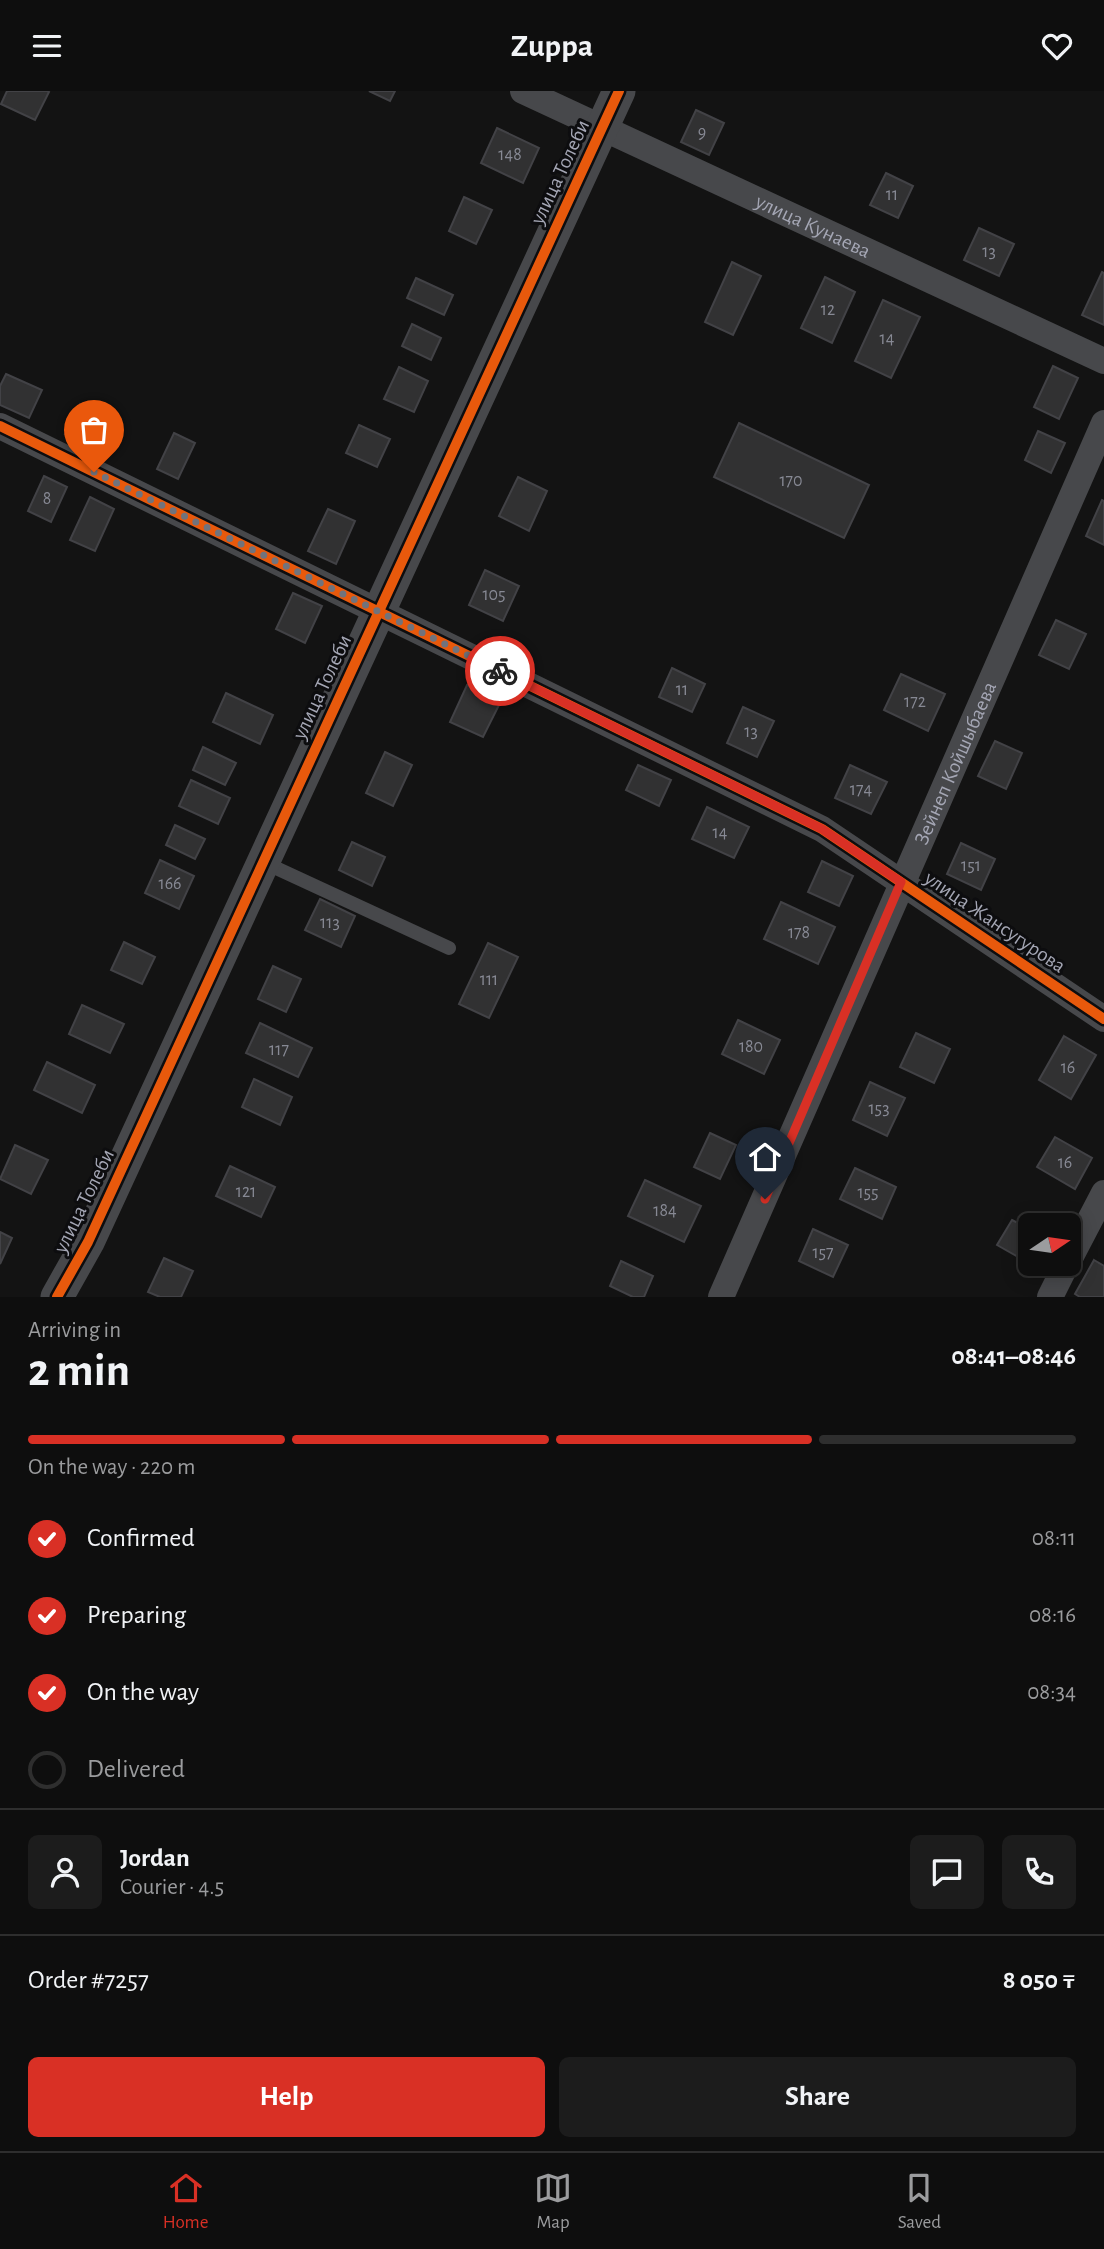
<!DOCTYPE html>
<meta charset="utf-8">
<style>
:root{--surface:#0e0e0e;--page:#1c1c1c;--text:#f1f3f6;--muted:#9b9c9e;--line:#2e2e2e;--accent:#d93025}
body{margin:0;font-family:"Alegreya Sans",sans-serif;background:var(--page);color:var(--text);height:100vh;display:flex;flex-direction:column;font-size:26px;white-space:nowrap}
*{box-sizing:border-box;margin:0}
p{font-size:23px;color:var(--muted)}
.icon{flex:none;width:38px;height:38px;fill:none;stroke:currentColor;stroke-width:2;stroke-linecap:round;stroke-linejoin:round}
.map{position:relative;height:1206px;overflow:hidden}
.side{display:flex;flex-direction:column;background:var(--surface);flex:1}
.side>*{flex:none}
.needle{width:46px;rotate:77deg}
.tools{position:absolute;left:1018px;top:1122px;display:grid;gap:14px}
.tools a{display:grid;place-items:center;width:63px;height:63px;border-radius:10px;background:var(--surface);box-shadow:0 4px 18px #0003,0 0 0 2px var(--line);font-size:35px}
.pin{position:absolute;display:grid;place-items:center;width:60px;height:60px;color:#fff;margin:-72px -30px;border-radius:50% 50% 50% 0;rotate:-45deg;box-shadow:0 0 7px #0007}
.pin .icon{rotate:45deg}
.courier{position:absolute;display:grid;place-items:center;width:70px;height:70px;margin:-35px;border:5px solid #d93025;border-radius:50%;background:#fff;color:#222;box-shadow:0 2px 9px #0007}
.summary em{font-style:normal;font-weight:700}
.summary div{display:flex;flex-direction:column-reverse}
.summary{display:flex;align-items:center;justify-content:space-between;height:119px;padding:0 28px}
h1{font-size:46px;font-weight:700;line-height:52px}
.bar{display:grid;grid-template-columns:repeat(4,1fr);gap:10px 7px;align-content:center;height:84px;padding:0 28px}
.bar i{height:9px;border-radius:5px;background:var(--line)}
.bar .active{background:var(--accent)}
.bar p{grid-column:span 4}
.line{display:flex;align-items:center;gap:18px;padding:0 28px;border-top:2px solid var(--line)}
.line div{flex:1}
.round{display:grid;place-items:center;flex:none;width:74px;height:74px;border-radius:10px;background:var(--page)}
ol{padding:0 28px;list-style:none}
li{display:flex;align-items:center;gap:21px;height:77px}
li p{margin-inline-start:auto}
li .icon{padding:7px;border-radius:50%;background:var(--accent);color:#fff;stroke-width:4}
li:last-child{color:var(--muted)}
li i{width:38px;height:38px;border:4px solid var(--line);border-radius:50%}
.action{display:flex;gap:14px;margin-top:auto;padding:14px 28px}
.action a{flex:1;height:80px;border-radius:10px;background:var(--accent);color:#fff;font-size:28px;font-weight:700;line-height:80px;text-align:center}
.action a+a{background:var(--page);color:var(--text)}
header{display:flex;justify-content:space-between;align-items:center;height:91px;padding:0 28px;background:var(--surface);font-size:32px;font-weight:700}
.menu{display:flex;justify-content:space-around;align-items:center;height:98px;border-top:2px solid var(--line);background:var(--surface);font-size:19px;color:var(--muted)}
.menu a{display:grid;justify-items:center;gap:4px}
.menu .active{color:var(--accent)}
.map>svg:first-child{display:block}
.building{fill:#313132;stroke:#424246;stroke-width:2}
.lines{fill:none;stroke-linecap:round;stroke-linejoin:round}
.service{stroke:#47484b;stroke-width:14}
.minor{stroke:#47484b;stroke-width:26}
.tertiary{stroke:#47484b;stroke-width:33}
.cycleway-casing{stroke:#0d0d0f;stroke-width:15}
.cycleway{stroke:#e8590c;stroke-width:10}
.done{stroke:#71737c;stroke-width:7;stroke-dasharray:0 12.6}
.route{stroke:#d93025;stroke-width:9}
.labels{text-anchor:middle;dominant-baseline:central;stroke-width:6;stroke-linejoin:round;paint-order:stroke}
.number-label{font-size:18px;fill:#878994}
.street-label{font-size:21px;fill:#a4a6b4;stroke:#0d0d0f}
</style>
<header><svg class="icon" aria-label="menu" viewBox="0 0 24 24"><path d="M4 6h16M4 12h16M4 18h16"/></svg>Zuppa<svg class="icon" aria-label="heart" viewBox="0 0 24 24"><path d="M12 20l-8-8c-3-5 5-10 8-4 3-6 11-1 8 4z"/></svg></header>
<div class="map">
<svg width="1104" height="1206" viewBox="0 0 1104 1206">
<rect width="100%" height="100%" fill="#131313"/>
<g class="building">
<path d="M7,0H47L49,1L35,29L1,13Z"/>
<path d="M369,0H395L390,10Z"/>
<path d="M696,19L724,32L709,64L681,51Z"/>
<path d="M497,37L539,57L523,92L481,72Z"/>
<path d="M886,82L913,95L898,127L870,114Z"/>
<path d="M464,106L492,119L476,153L449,140Z"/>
<path d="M979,137L1014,153L999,185L964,169Z"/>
<path d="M732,171L761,185L733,244L705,231Z"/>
<path d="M1102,181L1104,182V234L1082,224Z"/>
<path d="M825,186L855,201L832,252L801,237Z"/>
<path d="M416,187L453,204L444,224L407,207Z"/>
<path d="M883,209L920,226L891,287L855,270Z"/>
<path d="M412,233L441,247L431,269L402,255Z"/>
<path d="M1053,275L1078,287L1059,328L1034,316Z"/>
<path d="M399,276L428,290L414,321L384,308Z"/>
<path d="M6,283L42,299L29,327L0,314V295Z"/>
<path d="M80,313L104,324L90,355L65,343Z"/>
<path d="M739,332L869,394L844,447L714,386Z"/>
<path d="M359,334L390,348L377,376L346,362Z"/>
<path d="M1038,340L1065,352L1051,382L1025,369Z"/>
<path d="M174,342L195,352L178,388L157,378Z"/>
<path d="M44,385L67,396L51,431L28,420Z"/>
<path d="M518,386L547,400L529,440L499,425Z"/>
<path d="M90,406L114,418L95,460L70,449Z"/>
<path d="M1102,409L1104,410V454L1086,445Z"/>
<path d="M328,418L355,430L336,473L308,460Z"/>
<path d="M485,479L519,495L503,530L469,514Z"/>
<path d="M293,502L322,515L305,552L276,538Z"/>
<path d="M1056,529L1086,543L1069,578L1039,564Z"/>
<path d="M672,577L705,593L692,621L659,606Z"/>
<path d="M901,583L945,603L928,640L884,619Z"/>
<path d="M467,594L501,610L483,646L450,631Z"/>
<path d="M226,602L273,624L260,653L213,631Z"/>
<path d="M743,616L774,630L757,666L727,652Z"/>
<path d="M995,650L1022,662L1006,698L978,685Z"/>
<path d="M203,656L236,672L225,694L193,679Z"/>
<path d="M385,661L412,674L393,715L366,702Z"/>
<path d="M638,674L671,689L659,715L626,699Z"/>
<path d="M850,674L887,691L871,723L835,707Z"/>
<path d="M191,689L230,707L218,733L179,715Z"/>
<path d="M707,716L749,736L734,767L692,748Z"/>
<path d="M175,734L205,748L195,768L166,754Z"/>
<path d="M352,751L385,766L372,795L339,779Z"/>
<path d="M961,752L995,768L981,799L947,783Z"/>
<path d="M160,769L194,785L179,818L145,802Z"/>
<path d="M822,770L853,785L839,815L808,801Z"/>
<path d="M320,808L355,825L341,856L305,839Z"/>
<path d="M781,811L835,836L818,873L764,848Z"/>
<path d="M124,851L155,866L142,893L111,879Z"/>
<path d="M488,852L518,866L489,927L459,913Z"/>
<path d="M273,875L301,888L286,921L258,908Z"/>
<path d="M82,914L124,933L110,962L69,943Z"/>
<path d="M738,929L780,949L764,983L722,963Z"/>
<path d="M260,932L312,957L298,986L246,962Z"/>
<path d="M916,942L950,958L934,992L900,976Z"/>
<path d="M1064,945L1096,964L1071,1008L1039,989Z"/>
<path d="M47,971L95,994L82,1022L34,999Z"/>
<path d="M254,988L292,1006L280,1034L242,1016Z"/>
<path d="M870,991L905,1007L887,1045L853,1029Z"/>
<path d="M710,1042L736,1054L720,1088L694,1076Z"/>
<path d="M1055,1046L1092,1067L1075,1098L1037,1076Z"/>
<path d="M15,1054L48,1069L31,1103L0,1088Z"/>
<path d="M230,1075L275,1096L261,1126L216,1105Z"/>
<path d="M855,1077L896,1096L882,1128L840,1108Z"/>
<path d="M645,1089L701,1115L684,1151L628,1125Z"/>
<path d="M1012,1129L1031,1139V1165L1027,1171L997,1154Z"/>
<path d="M813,1138L848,1154L833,1186L799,1170Z"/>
<path d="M0,1141L12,1147L0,1173Z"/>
<path d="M164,1167L193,1180L181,1206H160L148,1201Z"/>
<path d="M1094,1169L1104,1175V1206H1080L1075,1203Z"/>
<path d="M621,1170L653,1185L644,1206H633L610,1195Z"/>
</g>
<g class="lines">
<path class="service" d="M263,771L449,857"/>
<g class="minor">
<path id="s1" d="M523,0L1104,270"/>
<path d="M0,335L822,738L1104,928"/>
<path d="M1069,1169L1104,1102"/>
<path id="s2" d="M721,1206L1104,332"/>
<path d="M1050,1206L1067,1172"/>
</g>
<path class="tertiary" d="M57,1206L88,1151L619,0"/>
<defs>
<g id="cycleway">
<path d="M0,335L822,738L1104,928"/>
<path d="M57,1206L88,1151L619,0"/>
</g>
</defs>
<use href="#cycleway" class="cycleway-casing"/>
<use href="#cycleway" class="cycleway"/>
</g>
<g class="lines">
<path class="done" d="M94,381L500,580"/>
<path class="route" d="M500,580L822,738L901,791L765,1108"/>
</g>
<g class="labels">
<g class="number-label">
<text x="702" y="42">9</text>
<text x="510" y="64">148</text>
<text x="892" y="104">11</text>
<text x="989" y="161">13</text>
<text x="828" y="219">12</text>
<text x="887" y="248">14</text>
<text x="791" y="390">170</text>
<text x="47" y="408">8</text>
<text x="494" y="504">105</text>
<text x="682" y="599">11</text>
<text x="915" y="611">172</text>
<text x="751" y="641">13</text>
<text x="861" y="699">174</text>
<text x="720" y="742">14</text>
<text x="971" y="775">151</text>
<text x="170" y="793">166</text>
<text x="330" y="832">113</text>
<text x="799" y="842">178</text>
<text x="489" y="889">111</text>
<text x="751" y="956">180</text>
<text x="279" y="959">117</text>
<text x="1068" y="977">16</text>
<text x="879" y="1018">153</text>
<text x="1065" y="1072">16</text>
<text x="246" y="1101">121</text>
<text x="868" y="1102">155</text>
<text x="665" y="1120">184</text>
<text x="823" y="1162">157</text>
</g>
<g class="street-label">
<text transform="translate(560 81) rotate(-65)">улица Толеби</text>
<text stroke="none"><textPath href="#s1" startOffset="320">улица Кунаева</textPath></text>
<text transform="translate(322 596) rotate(-65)">улица Толеби</text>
<text stroke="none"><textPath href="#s2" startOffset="583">Зейнеп Койшыбаева</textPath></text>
<text transform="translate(995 831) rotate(34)">улица Жансугурова</text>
<text transform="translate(84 1110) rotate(-64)">улица Толеби</text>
</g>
</g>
</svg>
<div class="tools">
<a><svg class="needle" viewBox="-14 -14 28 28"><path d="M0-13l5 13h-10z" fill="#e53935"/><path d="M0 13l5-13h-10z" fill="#9b9c9e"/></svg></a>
</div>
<div class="pin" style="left:94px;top:381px;background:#ea580c"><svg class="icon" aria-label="bag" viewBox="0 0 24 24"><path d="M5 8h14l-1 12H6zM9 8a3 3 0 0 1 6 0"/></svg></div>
<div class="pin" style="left:765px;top:1108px;background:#1f2937"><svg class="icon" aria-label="home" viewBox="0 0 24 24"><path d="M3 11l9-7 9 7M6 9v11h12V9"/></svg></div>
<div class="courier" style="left:500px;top:580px"><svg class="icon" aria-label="bike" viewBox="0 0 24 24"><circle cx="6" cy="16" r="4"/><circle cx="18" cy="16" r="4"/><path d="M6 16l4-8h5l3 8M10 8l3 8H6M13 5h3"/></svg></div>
</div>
<section class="side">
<div class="summary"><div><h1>2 min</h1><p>Arriving in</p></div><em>08:41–08:46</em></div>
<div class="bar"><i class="active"></i><i class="active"></i><i class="active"></i><i></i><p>On the way · 220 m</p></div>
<ol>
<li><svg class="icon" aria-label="check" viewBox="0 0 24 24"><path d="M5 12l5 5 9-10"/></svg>Confirmed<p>08:11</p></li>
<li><svg class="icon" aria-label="check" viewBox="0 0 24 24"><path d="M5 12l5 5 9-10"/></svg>Preparing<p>08:16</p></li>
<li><svg class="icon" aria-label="check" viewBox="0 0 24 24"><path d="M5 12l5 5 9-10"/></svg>On the way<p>08:34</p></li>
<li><i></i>Delivered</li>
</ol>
<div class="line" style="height:126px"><a class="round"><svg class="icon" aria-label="person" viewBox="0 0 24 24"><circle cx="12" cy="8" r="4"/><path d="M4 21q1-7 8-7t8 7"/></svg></a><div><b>Jordan</b><p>Courier · 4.5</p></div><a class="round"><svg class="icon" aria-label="chat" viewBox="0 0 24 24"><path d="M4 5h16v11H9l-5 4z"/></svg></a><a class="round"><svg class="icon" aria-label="phone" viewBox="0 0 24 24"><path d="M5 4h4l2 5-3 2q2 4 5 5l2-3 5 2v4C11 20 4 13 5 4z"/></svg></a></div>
<div class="line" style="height:91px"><div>Order #7257</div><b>8 050 ₸</b></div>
<div class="action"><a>Help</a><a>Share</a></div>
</section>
<nav class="menu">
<a class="active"><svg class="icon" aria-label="home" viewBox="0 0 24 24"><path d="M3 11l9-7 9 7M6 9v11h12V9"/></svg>Home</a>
<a><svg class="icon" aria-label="map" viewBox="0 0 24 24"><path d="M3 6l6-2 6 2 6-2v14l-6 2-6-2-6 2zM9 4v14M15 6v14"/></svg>Map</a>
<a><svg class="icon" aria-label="saved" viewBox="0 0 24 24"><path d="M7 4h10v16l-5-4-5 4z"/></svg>Saved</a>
</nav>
